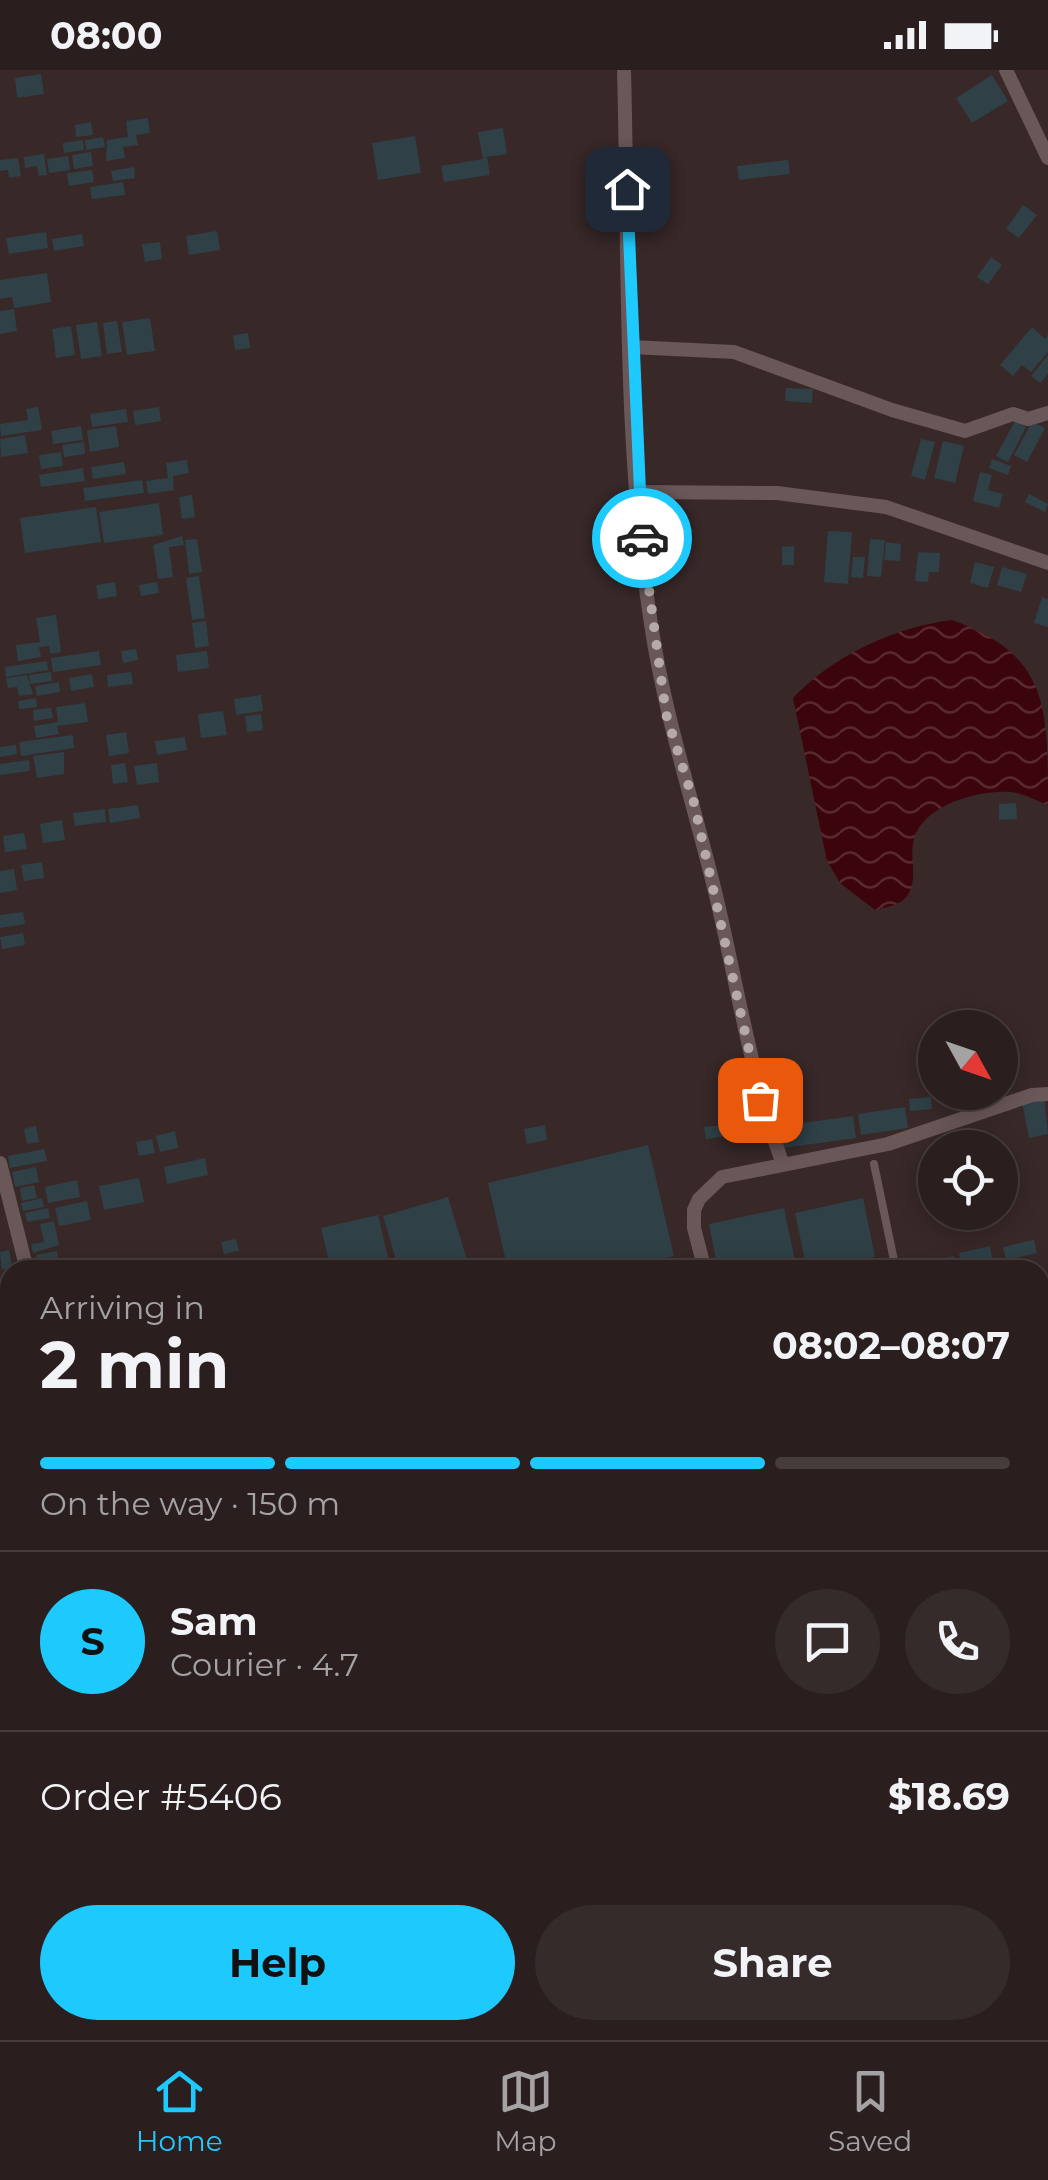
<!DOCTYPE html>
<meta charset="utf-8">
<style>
:root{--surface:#2a1e1e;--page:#362b2b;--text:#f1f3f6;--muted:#a5a2a4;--line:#463c3c;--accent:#1ec9fd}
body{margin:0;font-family:Montserrat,sans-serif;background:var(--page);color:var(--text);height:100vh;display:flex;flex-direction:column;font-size:38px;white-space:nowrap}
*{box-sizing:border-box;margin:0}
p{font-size:32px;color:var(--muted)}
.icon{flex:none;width:55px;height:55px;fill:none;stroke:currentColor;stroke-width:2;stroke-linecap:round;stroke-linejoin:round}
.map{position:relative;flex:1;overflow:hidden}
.details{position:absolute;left:0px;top:1190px;width:1050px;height:780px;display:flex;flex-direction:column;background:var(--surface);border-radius:30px 30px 0 0;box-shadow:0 5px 25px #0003,0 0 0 2px var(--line)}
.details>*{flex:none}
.needle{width:65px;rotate:130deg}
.buttons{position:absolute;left:918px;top:940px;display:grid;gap:20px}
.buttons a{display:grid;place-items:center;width:100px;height:100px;border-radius:50%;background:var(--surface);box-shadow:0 5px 25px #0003,0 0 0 2px var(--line);font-size:50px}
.pin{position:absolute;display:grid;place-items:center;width:85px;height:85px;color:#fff;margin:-42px;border-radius:20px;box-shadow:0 5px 15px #0006}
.courier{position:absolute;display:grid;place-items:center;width:100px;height:100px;margin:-50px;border:8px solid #1ec9fd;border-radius:50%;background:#fff;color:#222;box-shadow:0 2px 12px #0007}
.headline em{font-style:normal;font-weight:700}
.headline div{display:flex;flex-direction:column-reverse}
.headline{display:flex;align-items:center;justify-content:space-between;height:170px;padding:0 40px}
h1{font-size:65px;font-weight:700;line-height:75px}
.bar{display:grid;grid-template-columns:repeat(4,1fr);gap:15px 10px;align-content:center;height:120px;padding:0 40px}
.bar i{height:12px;border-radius:8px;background:var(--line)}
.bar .selected{background:var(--accent)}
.bar p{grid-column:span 4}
.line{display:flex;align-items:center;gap:25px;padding:0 40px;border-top:2px solid var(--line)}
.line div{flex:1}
.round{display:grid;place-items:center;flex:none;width:105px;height:105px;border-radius:52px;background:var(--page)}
.button{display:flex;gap:20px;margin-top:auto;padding:20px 40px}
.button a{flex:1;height:115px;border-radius:60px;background:var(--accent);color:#111;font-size:40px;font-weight:700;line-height:115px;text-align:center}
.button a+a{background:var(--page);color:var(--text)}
.status{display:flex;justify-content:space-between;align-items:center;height:70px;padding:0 50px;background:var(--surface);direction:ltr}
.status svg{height:28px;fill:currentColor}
.tab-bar{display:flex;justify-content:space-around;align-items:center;height:140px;border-top:2px solid var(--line);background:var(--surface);font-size:28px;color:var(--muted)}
.tab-bar a{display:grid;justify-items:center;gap:5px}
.tab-bar .selected{color:var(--accent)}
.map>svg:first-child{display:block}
.water{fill:url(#water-waves)}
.building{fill:#2f4047}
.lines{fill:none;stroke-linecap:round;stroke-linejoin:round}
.service{stroke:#6a5757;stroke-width:8}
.minor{stroke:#6a5757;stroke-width:14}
.done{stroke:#b6a9a9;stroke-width:10;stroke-dasharray:0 18}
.route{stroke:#1ec9fd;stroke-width:12}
</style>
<div class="status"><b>08:00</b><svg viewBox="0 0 49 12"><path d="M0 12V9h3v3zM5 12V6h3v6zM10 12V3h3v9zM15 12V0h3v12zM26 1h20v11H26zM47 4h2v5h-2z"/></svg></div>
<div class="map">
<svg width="1048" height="1970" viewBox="0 0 1048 1970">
<defs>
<pattern id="water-waves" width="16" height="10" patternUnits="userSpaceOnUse" patternTransform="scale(2.5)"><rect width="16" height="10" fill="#3c040c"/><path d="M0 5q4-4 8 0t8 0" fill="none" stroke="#592930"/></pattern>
</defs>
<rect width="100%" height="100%" fill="#382828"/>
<path class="water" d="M952,550C1048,585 1048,634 1048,735C1037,731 1023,723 1011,722C978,720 923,735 914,769C909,786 918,806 909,823C903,835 887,837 875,840L840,813L827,791L793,628C833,586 894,557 952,550Z"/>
<g class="building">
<path d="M41,4L44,24L17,28L15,8Z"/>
<path d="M992,5L1008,31L972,53L956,28Z"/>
<path d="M148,48L150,63L136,65L138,75L123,77L125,88L106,91L107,70L128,67L126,51Z"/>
<path d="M91,52L93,65L76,67L75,55Z"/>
<path d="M503,58L507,84L487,87L490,105L444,112L441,96L483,89L478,62Z"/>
<path d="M415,66L421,103L378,110L372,73Z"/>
<path d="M103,67L105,77L86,80L85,70Z"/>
<path d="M83,70L84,80L64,83L63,73Z"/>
<path d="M91,82L93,96L74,99L72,85Z"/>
<path d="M44,84L47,105L39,106L37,96L25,98L24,87Z"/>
<path d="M68,86L70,100L49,103L47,89Z"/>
<path d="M18,88L21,106L9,108L8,100L0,101V90Z"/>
<path d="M788,90L790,104L739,110L737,96Z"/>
<path d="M134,97L135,108L113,111L111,101Z"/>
<path d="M92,100L94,112L69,116L67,103Z"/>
<path d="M123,112L125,125L92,129L90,117Z"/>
<path d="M1023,135L1037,145L1019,168L1006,159Z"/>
<path d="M217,161L220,180L189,185L186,166Z"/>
<path d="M46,162L48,178L9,184L6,168Z"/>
<path d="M82,164L84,176L54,181L52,169Z"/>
<path d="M160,172L162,189L145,192L142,174Z"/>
<path d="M991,187L1002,195L988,214L977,207Z"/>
<path d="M47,203L51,232L14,238L12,227L0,229V210Z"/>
<path d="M14,239L17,261L0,264V241Z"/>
<path d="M150,248L155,281L127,285L122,252Z"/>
<path d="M117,251L122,282L107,284L103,253Z"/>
<path d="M97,252L102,286L81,289L76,255Z"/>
<path d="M71,256L75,285L56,288L52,259Z"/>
<path d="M1032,257L1045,269L1048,265V282L1031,302L1022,295L1013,306L1000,295Z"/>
<path d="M248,263L250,278L235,280L233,265Z"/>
<path d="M1048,285V304L1040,313L1031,306Z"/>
<path d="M786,318L813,319L812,333L785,331Z"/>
<path d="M38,337L42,360L1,366L0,354L28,350L26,339Z"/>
<path d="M159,337L161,351L135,355L133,341Z"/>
<path d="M126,339L128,352L92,357L90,344Z"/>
<path d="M1015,351L1026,357L1008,392L996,386Z"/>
<path d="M1032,352L1045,358L1027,392L1014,385Z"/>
<path d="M81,356L83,370L53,374L51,361Z"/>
<path d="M116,356L119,377L90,382L87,360Z"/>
<path d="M25,365L28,383L1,387L0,369Z"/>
<path d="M921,369L935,372L925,410L911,406Z"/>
<path d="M943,371L964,376L955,413L934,408Z"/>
<path d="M84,372L85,384L64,387L62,375Z"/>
<path d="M61,382L63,396L41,399L39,385Z"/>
<path d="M992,389L1011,396L1008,405L989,398Z"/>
<path d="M187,390L189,403L173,406L174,420L148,424L146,411L168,408L166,393Z"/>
<path d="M124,392L126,404L93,409L91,397Z"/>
<path d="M83,398L85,411L41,417L39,405Z"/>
<path d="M980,402L992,405L988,420L1003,424L999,438L973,431Z"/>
<path d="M142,410L144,423L85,431L83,418Z"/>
<path d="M1029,424L1048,434L1045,442L1025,432Z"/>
<path d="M192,425L195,447L182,449L179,427Z"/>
<path d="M159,433L163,465L104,473L99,442Z"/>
<path d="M96,437L101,472L25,483L20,448Z"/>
<path d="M668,445L672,498L649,501L645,447Z"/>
<path d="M828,461L852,462L848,514L824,512Z"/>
<path d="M182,466L184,475L169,477L173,507L158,509L153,475Z"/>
<path d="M197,469L202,502L189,504L185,470Z"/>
<path d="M870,469L885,470L881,507L867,506Z"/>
<path d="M886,472L901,474L900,491L884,490Z"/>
<path d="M794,476V495H782V477Z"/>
<path d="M918,482L940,483L939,502H929L928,512L915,511Z"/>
<path d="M853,487H865L863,508L851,507Z"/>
<path d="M975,492L994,497L988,518L970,513Z"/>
<path d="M1002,497L1027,504L1021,522L997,515Z"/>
<path d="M199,506L205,548L192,550L186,508Z"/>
<path d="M115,512L117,526L98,529L96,515Z"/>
<path d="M157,512L159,523L141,526L139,515Z"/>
<path d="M1042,527L1048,529V557L1034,553Z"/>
<path d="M56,545L61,582L50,584L49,576L39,577L41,587L18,591L16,575L40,572L36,548Z"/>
<path d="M206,551L209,576L195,578L192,553Z"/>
<path d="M136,579L138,590L123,593L121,581Z"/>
<path d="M99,581L101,595L53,602L51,588Z"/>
<path d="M207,581L209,598L178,602L176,585Z"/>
<path d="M47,591L48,600L6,607L5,597Z"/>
<path d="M51,602L52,611L30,614L29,605Z"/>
<path d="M131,602L133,614L108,617L107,605Z"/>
<path d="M92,604L94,617L71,621L69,608Z"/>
<path d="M27,605L33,624L19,626L17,617L8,618L6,608Z"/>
<path d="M59,612L60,622L37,626L35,616Z"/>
<path d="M261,625L263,641L236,645L234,629Z"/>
<path d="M36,628L37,637L19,639L18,631Z"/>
<path d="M85,633L88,652L57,656L59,664L36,668L34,656L58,652L56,637Z"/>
<path d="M51,638L53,648L34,651L33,640Z"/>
<path d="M223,641L227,665L201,668L198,644Z"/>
<path d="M261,644L263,660L247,662L245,646Z"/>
<path d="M126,662L129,683L109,686L106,665Z"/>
<path d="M73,665L74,678L21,686L19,672Z"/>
<path d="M185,667L187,680L157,685L155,671Z"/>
<path d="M16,675L17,684L0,687V677Z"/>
<path d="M64,682V704L37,708L33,686Z"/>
<path d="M29,690L30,701L0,705V694Z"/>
<path d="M125,693L128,712L113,714L111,695Z"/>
<path d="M157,693L159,712L137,715L134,696Z"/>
<path d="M1016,733L1017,749L999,750V734Z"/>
<path d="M138,735L140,748L110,753L108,739Z"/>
<path d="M105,739L106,752L75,756L73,743Z"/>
<path d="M62,750L65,770L43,773L40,754Z"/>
<path d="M24,763L27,779L5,782L3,766Z"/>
<path d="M42,792L44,808L24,811L21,795Z"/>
<path d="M14,799L17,820L0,823V801Z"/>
<path d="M23,842L25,854L0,858V845Z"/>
<path d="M23,863L25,875L2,879L0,867Z"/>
<path d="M931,1027L932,1039L910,1041L909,1029Z"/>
<path d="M1044,1027L1048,1064L1029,1068L1022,1032Z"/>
<path d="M905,1037L908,1058L861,1065L858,1044Z"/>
<path d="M853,1046L856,1068L783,1078L780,1056Z"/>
<path d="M740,1053L741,1064L706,1069L704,1057Z"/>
<path d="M545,1055L547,1070L527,1074L524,1059Z"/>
<path d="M36,1056L39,1072L27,1074L24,1059Z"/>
<path d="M175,1061L178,1078L160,1082L156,1066Z"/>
<path d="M152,1069L155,1083L139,1086L136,1072Z"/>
<path d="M648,1075L674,1186L613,1200H508L488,1113Z"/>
<path d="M44,1079L47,1091L10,1098L8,1086Z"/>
<path d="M205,1088L208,1105L167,1114L164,1097Z"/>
<path d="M36,1097L39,1112L15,1117L12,1102Z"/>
<path d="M139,1108L144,1132L104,1140L99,1116Z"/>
<path d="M77,1110L80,1127L48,1133L45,1117Z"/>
<path d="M34,1115L37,1128L22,1131L20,1118Z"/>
<path d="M448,1127L470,1200H399L383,1146Z"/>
<path d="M42,1128L44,1137L23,1141L21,1133Z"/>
<path d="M863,1128L875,1187L807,1200L795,1143Z"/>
<path d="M87,1131L91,1150L59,1156L55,1138Z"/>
<path d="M48,1138L50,1148L27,1152L25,1143Z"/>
<path d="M784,1138L797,1200H718L709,1154Z"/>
<path d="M378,1145L391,1200H331L321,1158Z"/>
<path d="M54,1151L59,1175L33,1183L31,1174L44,1172L40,1154Z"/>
<path d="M236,1169L239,1181L224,1184L221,1172Z"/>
<path d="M1034,1170L1037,1183L1006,1190L1003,1177Z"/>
<path d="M990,1176L993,1193L963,1200L959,1183Z"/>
<path d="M9,1180L12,1197L2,1200L0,1182Z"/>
<path d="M57,1181L58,1190L38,1194L36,1185Z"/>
<path d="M954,1186L957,1200H933L931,1191Z"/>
<path d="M4,1221L10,1248V1303L0,1305V1222Z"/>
<path d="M1048,1355V1380L1040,1381V1357Z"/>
<path d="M10,1374V1463H9L0,1432V1377Z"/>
<path d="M1048,1394V1477L1040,1479V1395Z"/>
<path d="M10,1488V1516L0,1519V1491Z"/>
<path d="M1048,1600V1634L1040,1635V1602Z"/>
<path d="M10,1644V1754L0,1757V1647Z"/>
<path d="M10,1791V1960H93L97,1970H0V1795Z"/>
<path d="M1041,1883L1048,1909V1970H889L886,1960H1040Z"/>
<path d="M100,1960H218L221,1970H104Z"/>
<path d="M260,1960H286L289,1970H262Z"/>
<path d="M724,1960H744L746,1970H706L705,1965Z"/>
</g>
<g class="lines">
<g class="service">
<path d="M874,1094L896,1200"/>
<path d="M0,1328L10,1326"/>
<path d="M1040,1347L1048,1345"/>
<path d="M1040,1530L1048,1528"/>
<path d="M0,1539L10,1536"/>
<path d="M1040,1803L1042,1818"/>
<path d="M824,1960L826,1970"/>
</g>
<g class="minor">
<path d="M624,0C629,184 623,372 651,554C665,649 696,740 718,834C738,921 752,1008 782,1092"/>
<path d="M1006,0L1048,88"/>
<path d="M631,277L734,282L892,340L965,361L1013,344L1028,349L1048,343"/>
<path d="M638,422L777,423L886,437L1048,493"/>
<path d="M0,1093L27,1200"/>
<path d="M705,1200L694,1158V1140L699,1129L722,1107L888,1074L1032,1025L1048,1024"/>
<path d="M1040,1819L1048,1816"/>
<path d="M244,1960L247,1970"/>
<path d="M552,1970L594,1960"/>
</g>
</g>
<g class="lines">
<path class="done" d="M642,468L666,644L694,733L760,1030"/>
<path class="route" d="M627,119L642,468"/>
</g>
</svg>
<div class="buttons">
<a><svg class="needle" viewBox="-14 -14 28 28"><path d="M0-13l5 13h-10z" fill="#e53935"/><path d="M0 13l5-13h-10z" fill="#a5a2a4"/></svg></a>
<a><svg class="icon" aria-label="locate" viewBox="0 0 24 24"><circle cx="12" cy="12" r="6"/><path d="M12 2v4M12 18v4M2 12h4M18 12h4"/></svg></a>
</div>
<div class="pin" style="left:760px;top:1030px;background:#ea580c"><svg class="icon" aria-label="bag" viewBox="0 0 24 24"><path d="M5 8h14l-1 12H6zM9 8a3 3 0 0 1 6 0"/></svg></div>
<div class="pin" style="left:627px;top:119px;background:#1f2937"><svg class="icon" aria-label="home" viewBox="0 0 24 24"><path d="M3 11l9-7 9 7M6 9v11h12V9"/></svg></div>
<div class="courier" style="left:642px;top:468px"><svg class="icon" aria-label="car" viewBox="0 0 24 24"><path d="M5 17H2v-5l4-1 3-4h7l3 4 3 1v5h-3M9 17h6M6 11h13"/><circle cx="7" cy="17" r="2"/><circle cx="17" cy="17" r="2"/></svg></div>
<section class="details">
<div class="headline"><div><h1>2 min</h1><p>Arriving in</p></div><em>08:02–08:07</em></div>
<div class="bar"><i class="selected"></i><i class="selected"></i><i class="selected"></i><i></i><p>On the way · 150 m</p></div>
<div class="line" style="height:180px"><b class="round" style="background:var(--accent);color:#111">S</b><div><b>Sam</b><p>Courier · 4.7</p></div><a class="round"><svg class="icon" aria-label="chat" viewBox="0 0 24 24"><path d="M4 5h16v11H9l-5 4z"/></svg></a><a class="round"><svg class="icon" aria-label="phone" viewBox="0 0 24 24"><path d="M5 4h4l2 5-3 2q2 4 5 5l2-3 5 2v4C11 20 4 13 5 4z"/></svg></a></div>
<div class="line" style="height:130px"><div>Order #5406</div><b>$18.69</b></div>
<div class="button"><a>Help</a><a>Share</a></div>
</section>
</div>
<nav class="tab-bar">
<a class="selected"><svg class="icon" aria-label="home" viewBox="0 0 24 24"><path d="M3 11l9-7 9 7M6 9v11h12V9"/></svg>Home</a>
<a><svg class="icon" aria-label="map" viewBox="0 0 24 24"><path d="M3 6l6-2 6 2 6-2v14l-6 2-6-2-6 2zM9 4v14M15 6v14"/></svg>Map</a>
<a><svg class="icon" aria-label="saved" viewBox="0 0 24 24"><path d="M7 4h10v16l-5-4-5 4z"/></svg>Saved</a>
</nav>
